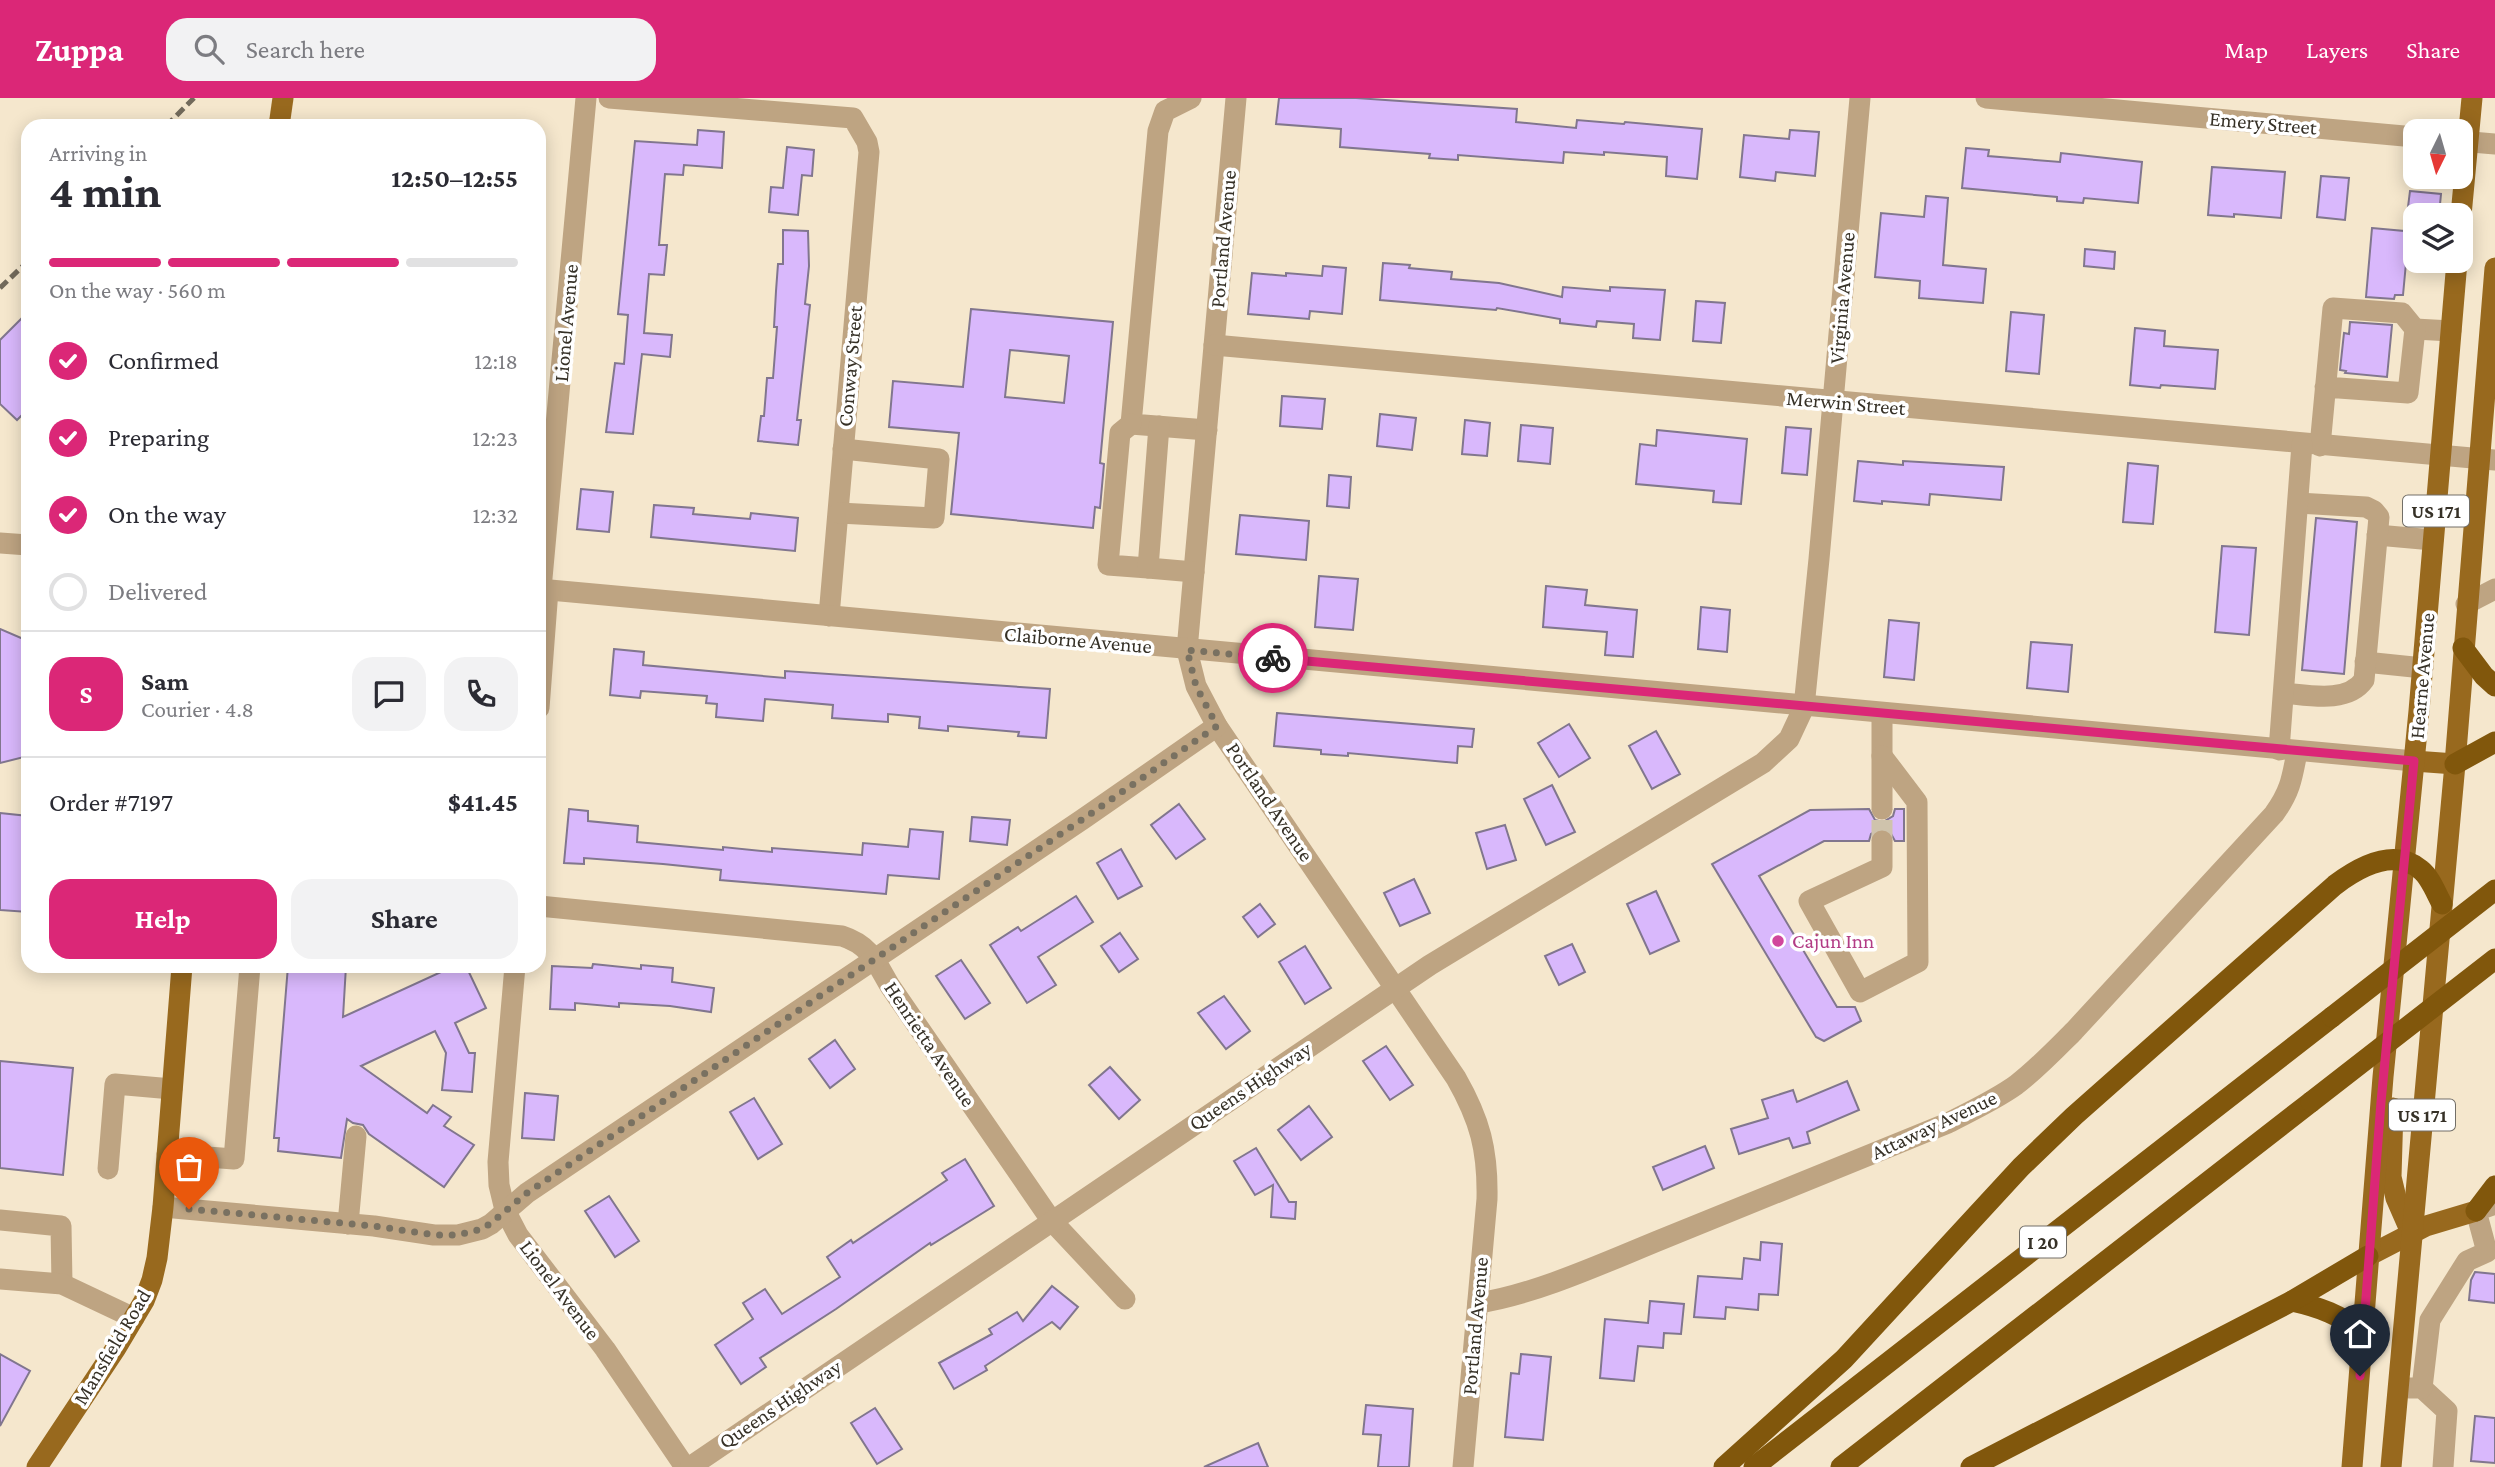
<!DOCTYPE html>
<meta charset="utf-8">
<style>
:root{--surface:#fff;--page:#f2f2f3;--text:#2b2b33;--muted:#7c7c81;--line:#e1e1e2;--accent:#db2777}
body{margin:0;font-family:"Crimson Pro",serif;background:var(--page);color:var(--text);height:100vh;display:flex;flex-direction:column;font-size:26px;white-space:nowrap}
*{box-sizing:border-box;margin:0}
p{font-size:23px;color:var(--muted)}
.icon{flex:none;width:38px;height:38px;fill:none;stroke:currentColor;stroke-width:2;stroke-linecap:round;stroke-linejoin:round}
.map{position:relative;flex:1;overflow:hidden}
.panel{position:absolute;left:21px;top:21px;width:525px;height:854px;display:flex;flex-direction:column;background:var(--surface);border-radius:21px;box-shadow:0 4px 18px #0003}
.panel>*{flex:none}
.needle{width:46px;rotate:185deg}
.buttons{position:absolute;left:2403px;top:21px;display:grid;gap:14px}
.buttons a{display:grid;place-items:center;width:70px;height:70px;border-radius:14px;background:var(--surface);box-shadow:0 4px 18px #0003;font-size:35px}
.pin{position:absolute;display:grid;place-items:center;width:60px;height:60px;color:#fff;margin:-72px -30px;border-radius:50% 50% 50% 0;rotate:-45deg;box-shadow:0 0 7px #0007}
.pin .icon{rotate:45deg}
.courier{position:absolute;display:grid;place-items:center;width:70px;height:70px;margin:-35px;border:5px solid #db2777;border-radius:50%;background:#fff;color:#222;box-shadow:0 2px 9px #0007}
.head em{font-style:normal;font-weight:700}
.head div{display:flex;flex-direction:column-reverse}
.head{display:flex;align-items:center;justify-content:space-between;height:119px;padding:0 28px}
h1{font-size:46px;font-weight:700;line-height:52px}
.bar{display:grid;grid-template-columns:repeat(4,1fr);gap:10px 7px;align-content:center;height:84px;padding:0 28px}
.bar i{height:9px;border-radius:5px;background:var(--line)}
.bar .current{background:var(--accent)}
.bar p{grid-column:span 4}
.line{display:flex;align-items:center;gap:18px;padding:0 28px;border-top:2px solid var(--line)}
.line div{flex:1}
.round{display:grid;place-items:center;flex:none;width:74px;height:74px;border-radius:21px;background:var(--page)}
ol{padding:0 28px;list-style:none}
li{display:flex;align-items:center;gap:21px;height:77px}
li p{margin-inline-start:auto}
li .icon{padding:7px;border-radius:50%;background:var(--accent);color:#fff;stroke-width:4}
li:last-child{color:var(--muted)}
li i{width:38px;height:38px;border:4px solid var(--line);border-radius:50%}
.action{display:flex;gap:14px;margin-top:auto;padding:14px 28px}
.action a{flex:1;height:80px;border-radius:21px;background:var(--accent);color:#fff;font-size:28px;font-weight:700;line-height:80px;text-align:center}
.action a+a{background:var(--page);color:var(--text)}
header{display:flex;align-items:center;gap:42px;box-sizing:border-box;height:98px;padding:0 35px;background:var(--accent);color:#fff}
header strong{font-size:33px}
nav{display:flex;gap:38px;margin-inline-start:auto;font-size:24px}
.search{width:490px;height:63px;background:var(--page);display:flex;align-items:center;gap:18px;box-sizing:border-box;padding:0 24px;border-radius:21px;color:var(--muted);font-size:26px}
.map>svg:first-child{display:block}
.building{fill:#d9b8fc;stroke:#81768e;stroke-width:2;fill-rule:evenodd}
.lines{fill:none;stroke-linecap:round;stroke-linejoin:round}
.minor-tunnel{stroke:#cfc3ac;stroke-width:21;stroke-dasharray:21 10;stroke-linecap:butt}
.minor{stroke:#bea482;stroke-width:21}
.major{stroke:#98691e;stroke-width:21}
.highway{stroke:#81570c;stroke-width:21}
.rail{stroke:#726a5b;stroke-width:5;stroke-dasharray:10 5;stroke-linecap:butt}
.highway-bridge{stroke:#81570c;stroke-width:21}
.done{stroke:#797161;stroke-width:7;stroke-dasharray:0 12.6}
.route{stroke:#db2777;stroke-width:9}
.hotel-dot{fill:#d1479c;stroke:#fff;stroke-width:2.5}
.labels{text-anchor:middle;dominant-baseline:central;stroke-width:7;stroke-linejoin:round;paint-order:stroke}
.shield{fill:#fff;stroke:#726f68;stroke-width:2}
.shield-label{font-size:19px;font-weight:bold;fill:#363127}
.street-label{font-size:21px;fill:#363127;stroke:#fff}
.hotel-label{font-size:21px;fill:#b23c85;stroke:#fff;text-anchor:start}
</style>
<header>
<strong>Zuppa</strong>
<div class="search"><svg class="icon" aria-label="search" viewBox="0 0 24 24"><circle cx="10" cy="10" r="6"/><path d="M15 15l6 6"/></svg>Search here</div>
<nav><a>Map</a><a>Layers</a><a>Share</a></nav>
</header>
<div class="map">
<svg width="2495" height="1369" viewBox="0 0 2495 1369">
<rect width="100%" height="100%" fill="#f5e7cd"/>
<g class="building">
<path d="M1279,0H1356L1517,11L1516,24L1576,30L1577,22L1624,26L1625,24L1702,31L1697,81L1666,78L1667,59L1604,54V57L1564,54L1563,65L1458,57V62L1429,60L1430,56L1340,49L1341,31L1276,26Z"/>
<path d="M698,32L724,34L722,70L684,67L683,77L665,76L659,147H667L664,177L649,176L644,235L672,237L670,259L642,256L633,336L606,334L615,265L624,266L628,217L618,216L635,43L697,47Z"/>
<path d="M1790,32L1819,34L1815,78L1776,74L1775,83L1740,79L1744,37L1789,41Z"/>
<path d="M787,49L814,52L812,78L802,77L798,117L769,114L771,89L783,90Z"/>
<path d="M1966,50L1989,52L1988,58L2060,64L2061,55L2142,64L2138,105L2084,100L2083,105L2057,103V99L1962,90Z"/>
<path d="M2212,69L2285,74L2281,120L2234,116V119L2208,117Z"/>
<path d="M2321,78L2349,80L2345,122L2317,119Z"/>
<path d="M2410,93L2441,96L2439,117H2407Z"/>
<path d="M1926,98L1948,100L1943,167L1986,171L1983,205L1919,200L1920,183L1875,179L1881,115L1924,119Z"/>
<path d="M2372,130L2415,134V166L2406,165L2403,197H2395L2394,201L2366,199Z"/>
<path d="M783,132L808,133L809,168L805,206L810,207L797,322H801L798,347L758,343L761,318H764L767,280H773L777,229H774L776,193L778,166H783Z"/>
<path d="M2085,151L2115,154L2114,171L2084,168Z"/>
<path d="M1383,165L1410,167L1409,170L1452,174L1451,181L1499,185L1562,199L1563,189L1610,193V189L1665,192L1660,242L1633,240L1634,226L1597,223L1596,229L1560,225V221L1497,210L1496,212L1380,202Z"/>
<path d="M1323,168L1346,170L1342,216L1310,213L1309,221L1248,216L1252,175L1286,178V175L1322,178Z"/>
<path d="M1696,203L1725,205L1721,245L1693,243Z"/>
<path d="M971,211L1113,224L1100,365L1104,366L1100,410L1095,409L1093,430L951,416L959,335L889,329L893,283L963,289ZM1010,252L1069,258L1064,305L1005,299Z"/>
<path d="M28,214V311L17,322L0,306V242Z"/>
<path d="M2011,214L2044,217L2039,276L2006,273Z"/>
<path d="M2350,224L2392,227L2387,279L2345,275L2346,273L2340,272L2344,235L2349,236Z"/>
<path d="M2135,230L2165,233L2164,248L2218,252L2215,291L2161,287L2160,290L2130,287Z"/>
<path d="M1282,298L1325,301L1322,331L1280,328Z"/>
<path d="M1380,316L1416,320L1412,352L1377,348Z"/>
<path d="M1465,322L1490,325L1487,358L1462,356Z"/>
<path d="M1521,327L1553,330L1550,366L1518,363Z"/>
<path d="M1786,329L1811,331L1807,377L1782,375Z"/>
<path d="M1657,332L1747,341L1741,406L1713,404L1714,393L1636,386L1640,346L1656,348Z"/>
<path d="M1858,363L1903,367V363L2004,369L2001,402L1930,396L1929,407L1882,403V406L1854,403Z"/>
<path d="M2128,365L2158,368L2153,426L2123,424Z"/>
<path d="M1329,377L1351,379L1349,410L1327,408Z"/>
<path d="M581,391L613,394L609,434L577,431Z"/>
<path d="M654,407L694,410L693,416L750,421L751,415L798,420L795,453L651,439Z"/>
<path d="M1240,417L1309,423L1306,462L1236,456Z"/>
<path d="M2316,420L2357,424L2344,576L2302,572Z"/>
<path d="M2222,448L2256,450L2249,537L2215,534Z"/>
<path d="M1319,478L1358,481L1353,532L1315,529Z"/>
<path d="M1546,488L1587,492L1585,507L1637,512L1633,559L1605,557L1607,534L1543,529Z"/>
<path d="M1701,509L1730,512L1727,554L1698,551Z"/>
<path d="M1889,522L1919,525L1914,582L1884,579Z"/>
<path d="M0,531L28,543V658L0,665Z"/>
<path d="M2031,544L2072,547L2068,594L2027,590Z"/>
<path d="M614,551L644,554L643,567L785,580V573L1050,591L1046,640L1018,638L1019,634L948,628V633L919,630L920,619L888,616V624L832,620L833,607L765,601L763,623L716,619L717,606L706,605L707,598L641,593L640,600L610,597Z"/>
<path d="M1277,615L1474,631L1472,649L1458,648L1457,665L1348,655V658L1321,656V652L1274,648Z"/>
<path d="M1569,626L1590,660L1559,679L1538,645Z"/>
<path d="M1656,633L1680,676L1652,691L1629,648Z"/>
<path d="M1552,687L1575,734L1546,747L1524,701Z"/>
<path d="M1179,706L1205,741L1176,761L1151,727Z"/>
<path d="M569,711L588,713V723L638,728L637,744L723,752V749L772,754V750L862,757L863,745L908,749L910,731L943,734L939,781L888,777L886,796L720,782L721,772L663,766L584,760V766L564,765Z"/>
<path d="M1869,711L1875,722L1883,724L1893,718L1895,711H1904V743H1895L1889,732L1881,730L1871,736L1869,743H1824L1759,778L1837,909H1855L1861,923L1824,943L1816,939L1712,766L1810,712Z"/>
<path d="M0,715L28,718V814L0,812Z"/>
<path d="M972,719L1010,722L1007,747L970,743Z"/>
<path d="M1505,727L1516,762L1487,771L1476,735Z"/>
<path d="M1121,751L1142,788L1118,801L1097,765Z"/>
<path d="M1414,781L1430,815L1400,828L1384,795Z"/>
<path d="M1656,793L1679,843L1650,856L1627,806Z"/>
<path d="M1076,798L1093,824L1038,859L1056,887L1027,905L990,847L1018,829L1021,833Z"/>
<path d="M1260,806L1275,826L1258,839L1243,819Z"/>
<path d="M1120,835L1138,861L1119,874L1101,848Z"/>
<path d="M1572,846L1585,874L1559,887L1545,858Z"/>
<path d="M1305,848L1331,890L1305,906L1279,864Z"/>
<path d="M961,862L990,905L965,921L936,878Z"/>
<path d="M593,866L641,871V867L673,870L672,884L714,890L711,914L670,908L619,905V909L575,905V912L550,911L552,868L592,870Z"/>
<path d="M288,868H346L343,919L454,868H466L486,910L455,925L469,955H475L472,994L442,992L446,955L435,933L361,968L427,1015L433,1007L451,1019L444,1028L474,1047L444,1089L369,1036L363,1027L353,1025L347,1021L341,1060L278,1053L279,1040H274Z"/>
<path d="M1224,898L1250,933L1226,951L1198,915Z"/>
<path d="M835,942L855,971L830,990L809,961Z"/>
<path d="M1386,948L1413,987L1390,1002L1363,963Z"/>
<path d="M0,963L73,970L63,1077L0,1070Z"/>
<path d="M1110,969L1140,1002L1119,1021L1089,987Z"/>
<path d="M1847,983L1859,1012L1807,1034L1810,1045L1793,1050L1789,1040L1739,1056L1731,1031L1768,1020L1762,1002L1793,992L1797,1004Z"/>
<path d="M525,995L558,998L554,1042L522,1040Z"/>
<path d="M754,1000L782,1046L758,1061L730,1014Z"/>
<path d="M1309,1008L1332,1039L1301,1062L1278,1032Z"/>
<path d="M1705,1048L1714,1070L1663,1092L1653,1069Z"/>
<path d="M1256,1050L1289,1104H1296L1295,1121L1271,1119L1273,1087L1255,1097L1234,1063Z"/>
<path d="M965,1061L994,1108L931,1147L930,1145L836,1211L760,1260L766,1269L741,1286L715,1247L753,1221L743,1205L765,1191L782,1216L840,1179L827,1159L851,1142L853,1145L947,1082L942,1075Z"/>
<path d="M609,1098L639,1143L615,1159L585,1113Z"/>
<path d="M1761,1144L1782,1146L1778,1197L1759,1196L1758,1212L1726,1209L1725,1221L1694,1219L1698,1178L1742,1181L1744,1160L1760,1162Z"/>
<path d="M2475,1174L2495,1176V1205L2469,1202L2471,1182Z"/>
<path d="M1052,1188L1078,1209L1060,1231L1052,1224L985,1268L987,1272L954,1291L939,1265L992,1236L989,1231L1017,1214L1023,1223Z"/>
<path d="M1650,1203L1684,1206L1681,1236L1664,1235L1663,1250L1638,1248L1634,1283L1600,1280L1605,1221L1648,1225Z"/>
<path d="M0,1256L30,1273L0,1328Z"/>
<path d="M1521,1256L1551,1259L1543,1342L1505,1339L1511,1275L1519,1276Z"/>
<path d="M1366,1307L1413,1311L1409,1369H1378L1381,1337L1363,1336Z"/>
<path d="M875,1310L902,1351L877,1366L851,1325Z"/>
<path d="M2475,1318L2495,1320V1365L2471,1363Z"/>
<path d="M1258,1345L1268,1369H1204Z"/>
</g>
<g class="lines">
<path class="minor-tunnel" d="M1882,743V711"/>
<g class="minor">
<path d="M609,0L853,20L867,44L869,54L829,518"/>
<path d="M1191,0L1165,13L1158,33L1131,326L1207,332"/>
<path d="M1236,0L1187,552L1196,588L1217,628L1456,980C1480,1022 1488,1052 1487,1101L1463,1369"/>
<path d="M1986,0L2415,39"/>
<path d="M2460,43L2495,46"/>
<path d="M2415,231L2451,233"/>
<path d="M1214,247L2495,362"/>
<path d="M1131,326L1120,335L1108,467L1148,470"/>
<path d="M1159,328L1148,470L1194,474"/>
<path d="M2320,348L2333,210L2402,215L2415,231L2408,295L2325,289"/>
<path d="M839,415L934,420L939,361L843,351"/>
<path d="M2377,437L2433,442"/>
<path d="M0,445L28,447"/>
<path d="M539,491L2414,663"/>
<path d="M541,491L586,0"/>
<path d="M2466,506L2495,491"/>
<path d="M2365,564L2423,570"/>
<path d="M2284,595C2308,597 2347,606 2364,582L2379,419L2374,413L2366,409L2298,405"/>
<path d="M539,610L548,492"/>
<path d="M1882,616V711"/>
<path d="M2279,652L2302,346"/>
<path d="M1882,743V769L1809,803L1860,894L1918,864L1917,704L1882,658"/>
<path d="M539,808L842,838C870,847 876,864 890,888L1051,1122L1125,1201"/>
<path d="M515,868L498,1064L499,1087L505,1112L518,1137L605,1251L685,1369"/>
<path d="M167,1056L234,1061L250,868"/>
<path d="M108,1071L115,986L172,991"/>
<path d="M163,1109L374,1128L434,1137H458L482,1131L491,1126L527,1095L1083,721L1217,628"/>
<path d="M0,1122L61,1128L62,1186"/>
<path d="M348,1126L356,1038"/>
<path d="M0,1181L62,1186L134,1220"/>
<path d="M1478,1205C1534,1197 1606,1164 1660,1142C1756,1103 1852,1064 1948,1025C1971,1013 1995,1002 2016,987C2037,971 2055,952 2074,933L2274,716C2290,694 2292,681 2297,654"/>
<path d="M2409,1290H2422L2447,1313L2443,1369"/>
<path d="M2422,1290L2430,1222L2467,1163L2487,1154L2476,1113L2495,1106"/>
<path d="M690,1369L1430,867L1763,665L1789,641L1804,609L1819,461L1860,0"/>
</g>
<g class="major">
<path d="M279,28L283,0"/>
<path d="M2460,128L2472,0"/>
<path d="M2414,663L2455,666"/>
<path d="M2393,1010L2391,1079L2396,1100L2410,1132"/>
<path d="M2368,1158L2426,1128L2476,1113"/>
<path d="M37,1369L116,1250L144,1203L152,1182L157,1160L163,1109L182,868"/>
<path d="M2352,1369L2383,979L2419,613L2457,163"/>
<path d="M2391,1369L2455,666L2495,170"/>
</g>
<g class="highway">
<path d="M2463,550L2484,578L2495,588"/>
<path d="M2455,666L2495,644"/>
<path d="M2476,1113L2495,1088"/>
<path d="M2292,1203C2319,1209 2341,1217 2363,1235"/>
<path d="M1724,1369L1844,1261L2021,1069L2074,1018L2335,787C2359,769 2394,749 2421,772C2430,779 2436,795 2442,806"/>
<path d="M1754,1369L2332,919"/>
<path d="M1841,1369L2311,1004"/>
<path d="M1971,1369L2292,1203L2368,1158"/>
</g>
<g class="rail">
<path d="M166,28L194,0"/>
<path d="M0,190L28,163"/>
</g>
<g class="highway-bridge">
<path d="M2332,919L2495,792"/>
<path d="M2311,1004L2495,861"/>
</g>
</g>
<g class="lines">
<path class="done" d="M189,1111L374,1128L435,1137H458L482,1131L491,1125L527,1095L1083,721L1217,628L1196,588L1187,552L1273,560"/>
<path class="route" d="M1273,560L2414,663L2381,1004L2360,1278"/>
</g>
<circle class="hotel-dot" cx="1778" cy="843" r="7"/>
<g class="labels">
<g class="shield">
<rect x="2403" y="397.5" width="66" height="31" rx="5"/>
<rect x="2389" y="1001.5" width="66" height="31" rx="5"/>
<rect x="2020" y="1128.5" width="46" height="31" rx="5"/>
</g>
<g class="shield-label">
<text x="2436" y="413">US 171</text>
<text x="2422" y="1017">US 171</text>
<text x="2043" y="1144">I 20</text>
</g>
<g class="street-label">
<text transform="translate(2263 25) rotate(5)">Emery Street</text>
<text transform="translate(1223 141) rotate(-85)">Portland Avenue</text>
<text transform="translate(1842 200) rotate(-85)">Virginia Avenue</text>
<text transform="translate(566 225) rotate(-85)">Lionel Avenue</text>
<text transform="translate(850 268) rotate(-85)">Conway Street</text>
<text transform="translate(1846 305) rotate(5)">Merwin Street</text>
<text transform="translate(1078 542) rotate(5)">Claiborne Avenue</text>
<text transform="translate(2422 578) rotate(-85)">Hearne Avenue</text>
<text transform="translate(1270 704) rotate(56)">Portland Avenue</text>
<text transform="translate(930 946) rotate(56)">Henrietta Avenue</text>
<text transform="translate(1250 988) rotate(-34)">Queens Highway</text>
<text transform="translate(1934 1027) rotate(-25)">Attaway Avenue</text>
<text transform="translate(560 1192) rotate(53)">Lionel Avenue</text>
<text transform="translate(1475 1228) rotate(-85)">Portland Avenue</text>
<text transform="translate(112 1249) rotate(-59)">Mansfield Road</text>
<text transform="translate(780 1306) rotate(-34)">Queens Highway</text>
</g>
<g class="hotel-label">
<text x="1792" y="843">Cajun Inn</text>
</g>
</g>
</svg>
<div class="buttons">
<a><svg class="needle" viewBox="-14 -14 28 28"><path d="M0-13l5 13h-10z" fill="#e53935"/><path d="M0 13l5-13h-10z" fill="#7c7c81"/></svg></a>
<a><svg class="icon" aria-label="layers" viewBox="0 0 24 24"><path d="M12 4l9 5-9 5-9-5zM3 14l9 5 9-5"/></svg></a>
</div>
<div class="pin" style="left:189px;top:1111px;background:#ea580c"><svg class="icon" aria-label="bag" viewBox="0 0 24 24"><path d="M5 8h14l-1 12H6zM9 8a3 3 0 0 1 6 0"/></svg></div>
<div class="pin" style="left:2360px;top:1278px;background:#1f2937"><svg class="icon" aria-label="home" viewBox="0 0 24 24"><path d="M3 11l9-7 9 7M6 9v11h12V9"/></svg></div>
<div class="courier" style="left:1273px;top:560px"><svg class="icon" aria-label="bike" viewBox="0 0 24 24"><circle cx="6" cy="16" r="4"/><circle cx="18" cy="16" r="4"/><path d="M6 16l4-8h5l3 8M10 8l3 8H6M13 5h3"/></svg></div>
<section class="panel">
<div class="head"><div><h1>4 min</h1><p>Arriving in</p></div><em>12:50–12:55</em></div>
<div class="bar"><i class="current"></i><i class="current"></i><i class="current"></i><i></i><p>On the way · 560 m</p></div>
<ol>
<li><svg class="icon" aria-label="check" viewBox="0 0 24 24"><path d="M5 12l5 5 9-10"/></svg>Confirmed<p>12:18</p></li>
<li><svg class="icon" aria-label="check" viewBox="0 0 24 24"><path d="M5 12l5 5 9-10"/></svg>Preparing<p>12:23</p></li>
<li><svg class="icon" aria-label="check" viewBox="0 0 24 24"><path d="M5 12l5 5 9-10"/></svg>On the way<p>12:32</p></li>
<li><i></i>Delivered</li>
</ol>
<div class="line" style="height:126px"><b class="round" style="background:var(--accent);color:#fff">S</b><div><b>Sam</b><p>Courier · 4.8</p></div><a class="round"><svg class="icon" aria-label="chat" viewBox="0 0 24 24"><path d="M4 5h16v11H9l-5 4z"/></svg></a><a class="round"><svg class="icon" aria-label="phone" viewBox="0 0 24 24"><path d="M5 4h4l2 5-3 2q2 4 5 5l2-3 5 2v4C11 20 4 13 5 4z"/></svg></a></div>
<div class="line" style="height:91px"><div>Order #7197</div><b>$41.45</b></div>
<div class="action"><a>Help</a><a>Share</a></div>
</section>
</div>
